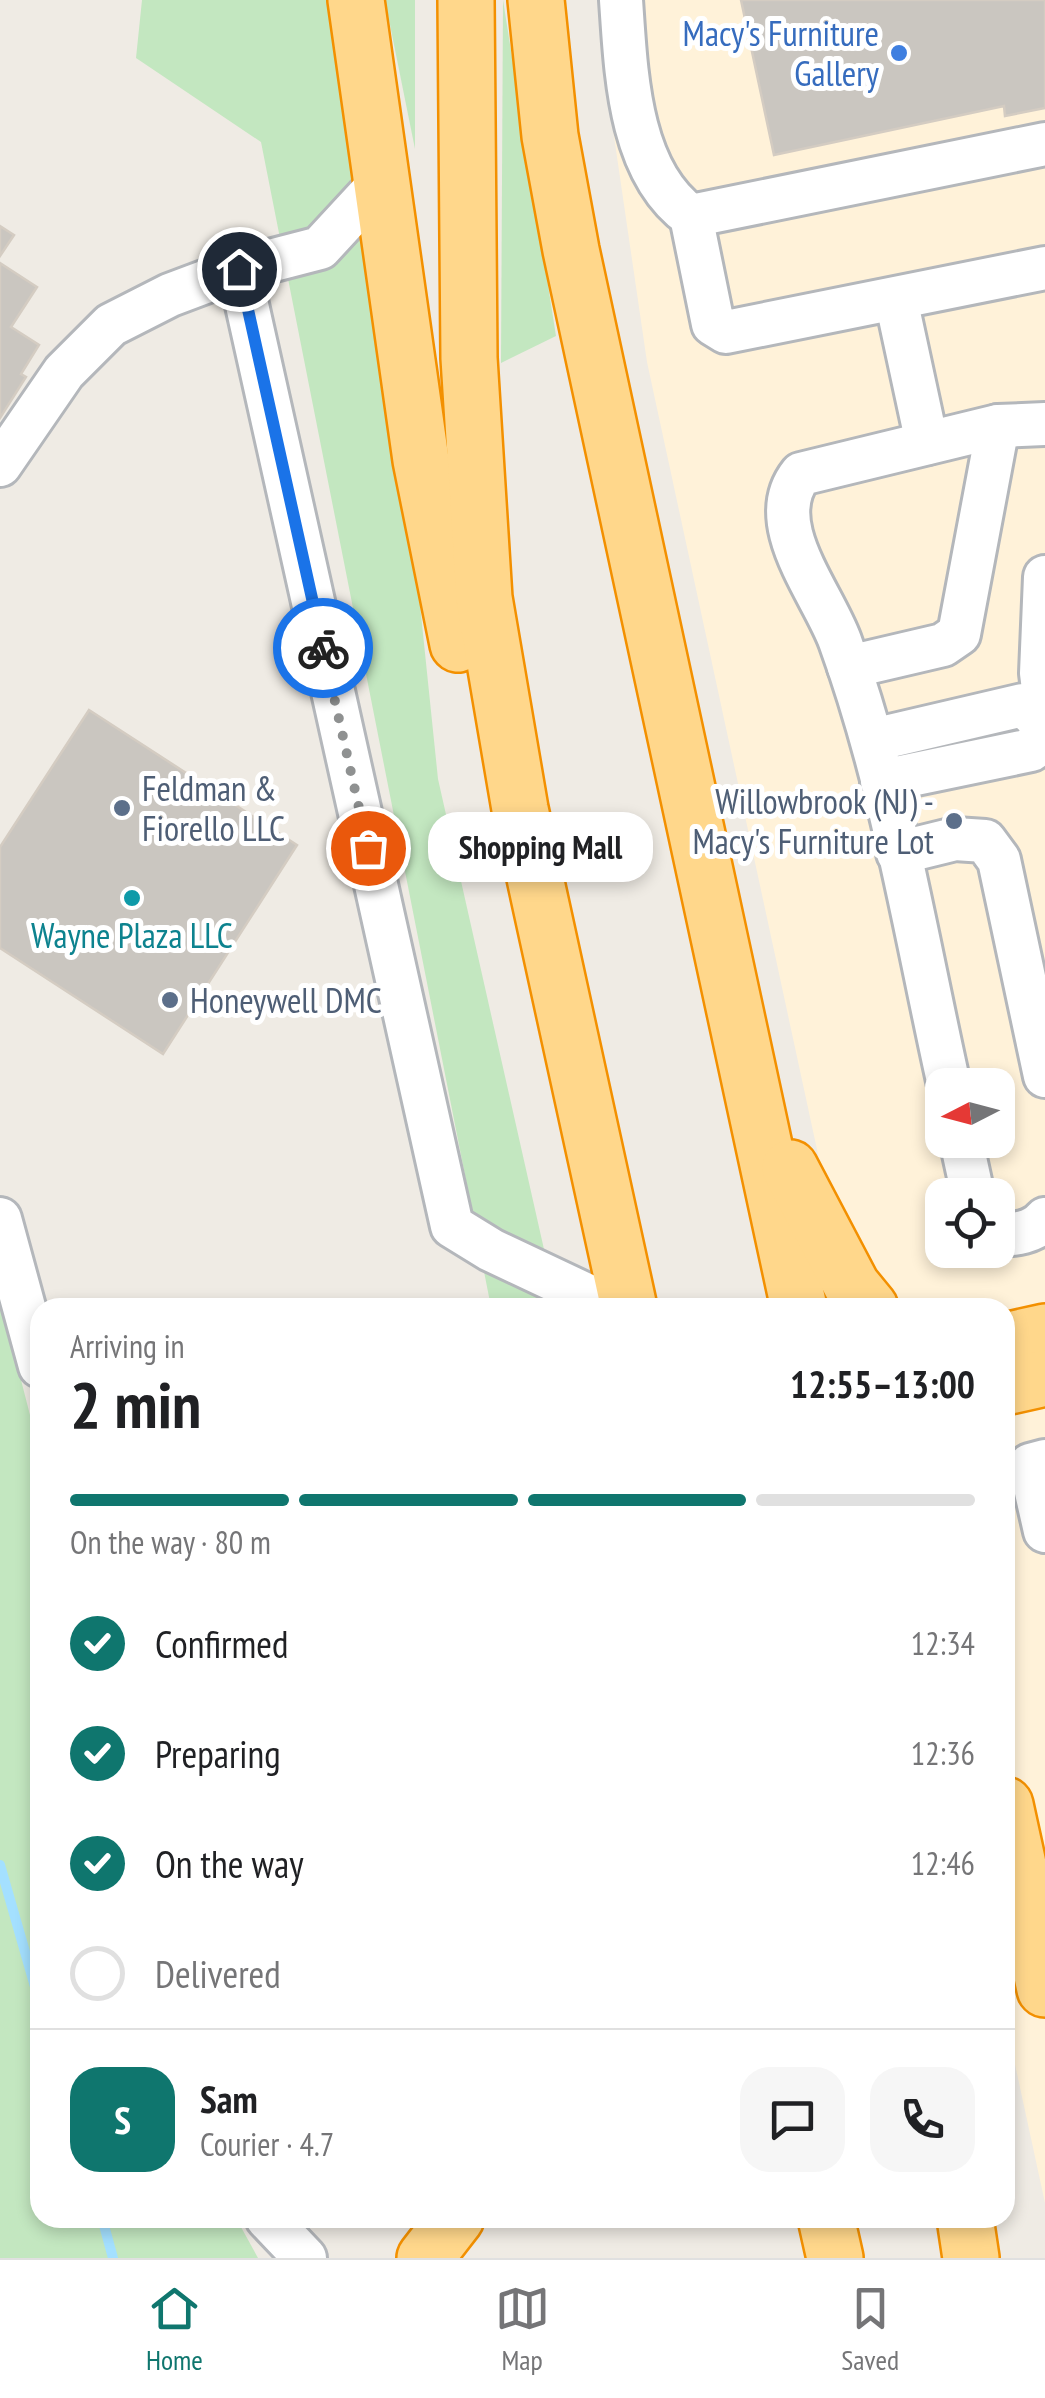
<!DOCTYPE html>
<meta charset="utf-8">
<style>
:root{--surface:#fff;--page:#f6f6f6;--text:#202124;--muted:#757577;--line:#e0e0e0;--accent:#0f766e}
body{margin:0;font-family:"PT Sans Narrow",sans-serif;background:var(--page);color:var(--text);height:100vh;display:flex;flex-direction:column;font-size:38px;white-space:nowrap}
*{box-sizing:border-box;margin:0}
p{font-size:32px;color:var(--muted)}
.icon{flex:none;width:55px;height:55px;fill:none;stroke:currentColor;stroke-width:2;stroke-linecap:round;stroke-linejoin:round}
.map{position:relative;flex:1;overflow:hidden}
.side{position:absolute;left:30px;top:1298px;width:985px;height:930px;display:flex;flex-direction:column;background:var(--surface);border-radius:30px;box-shadow:0 5px 15px #0003}
.side>*{flex:none}
.needle{width:65px;rotate:264deg}
.controls{position:absolute;left:925px;top:1068px;display:grid;gap:20px}
.controls a{display:grid;place-items:center;width:90px;height:90px;border-radius:20px;background:var(--surface);box-shadow:0 5px 15px #0003;font-size:50px}
.pin{position:absolute;display:grid;place-items:center;width:85px;height:85px;color:#fff;margin:-42px;border:5px solid #fff;border-radius:50%;box-shadow:0 2px 10px #0007}
.courier{position:absolute;display:grid;place-items:center;width:100px;height:100px;margin:-50px;border:8px solid #1a73e8;border-radius:50%;background:#fff;color:#222;box-shadow:0 2px 12px #0007}
.bubble{position:absolute;height:70px;border-radius:30px;background:var(--surface);box-shadow:0 5px 15px #0003;font-size:32px;font-weight:700;line-height:70px;text-align:center}
.head em{font-style:normal;font-weight:700}
.head div{display:flex;flex-direction:column-reverse}
.head{display:flex;align-items:center;justify-content:space-between;height:170px;padding:0 40px}
h1{font-size:65px;font-weight:700;line-height:75px}
.bar{display:grid;grid-template-columns:repeat(4,1fr);gap:15px 10px;align-content:center;height:120px;padding:0 40px}
.bar i{height:12px;border-radius:8px;background:var(--line)}
.bar .on{background:var(--accent)}
.bar p{grid-column:span 4}
.line{display:flex;align-items:center;gap:25px;padding:0 40px;border-top:2px solid var(--line)}
.line div{flex:1}
.round{display:grid;place-items:center;flex:none;width:105px;height:105px;border-radius:30px;background:var(--page)}
ol{padding:0 40px;list-style:none}
li{display:flex;align-items:center;gap:30px;height:110px}
li p{margin-inline-start:auto}
li .icon{padding:10px;border-radius:50%;background:var(--accent);color:#fff;stroke-width:4}
li:last-child{color:var(--muted)}
li i{width:55px;height:55px;border:5px solid var(--line);border-radius:50%}
.menu{display:flex;justify-content:space-around;align-items:center;height:140px;border-top:2px solid var(--line);background:var(--surface);font-size:28px;color:var(--muted)}
.menu a{display:grid;justify-items:center;gap:5px}
.menu .on{color:var(--accent)}
.map>svg:first-child{display:block}
.commercial{fill:#fff2d9;fill-rule:evenodd}
.green{fill:#c3e7c0}
.lines{fill:none;stroke-linecap:round;stroke-linejoin:round}
.stream{stroke:#a4e0ff;stroke-width:10}
.building{fill:#cac6c0;stroke:#d4ccc2;stroke-width:2.5}
.minor-casing{stroke:#b4b7bb;stroke-width:48}
.highway-casing{stroke:#f39000;stroke-width:60}
.minor{stroke:#fff;stroke-width:42}
.highway{stroke:#ffd78b;stroke-width:55}
.done{stroke:#8f9191;stroke-width:10;stroke-dasharray:0 18}
.route{stroke:#1a73e8;stroke-width:12}
.shop-dot{fill:#3f7fe0;stroke:#fff;stroke-width:4}
.service-dot{fill:#5c6f8a;stroke:#fff;stroke-width:4}
.culture-dot{fill:#0f9aa8;stroke:#fff;stroke-width:4}
.labels{text-anchor:middle;dominant-baseline:central;stroke-width:10;stroke-linejoin:round;paint-order:stroke}
.shop-label{font-size:35px;fill:#366cbe;stroke:#fff;text-anchor:end}
.service-label{font-size:35px;fill:#4e5e75;stroke:#fff;text-anchor:start}
.culture-label{font-size:35px;fill:#0d838f;stroke:#fff}
</style>
<div class="map">
<svg width="1045" height="2258" viewBox="0 0 1045 2258">
<rect width="100%" height="100%" fill="#efebe4"/>
<path class="commercial" d="M601,0H1045V2203L1005,2018V1308L851,1307L647,362L604,68ZM942,1085H998V1140H942ZM942,1195H998V1250H942Z"/>
<g class="green">
<path d="M142,0H327L397,382L438,779L557,1307H491L261,142L136,58Z"/>
<path d="M385,0H415V149Z"/>
<path d="M503,0L556,336L501,363Z"/>
<path d="M0,1298L40,1454V2218H236L258,2258H0Z"/>
</g>
<g class="lines">
<g class="stream">
<path d="M0,1865L40,2004"/>
<path d="M102,2218L113,2258"/>
</g>
</g>
<g class="building">
<path d="M741,0H1045V108L1005,116L1004,106L774,155Z"/>
<path d="M0,226L14,235L0,256Z"/>
<path d="M0,263L37,287L11,327L39,345L21,374L26,377L0,418Z"/>
<path d="M89,710L297,845L163,1054L0,948V847Z"/>
</g>
<g class="lines">
<defs>
<g id="minor">
<path d="M621,0C626,70 628,171 691,216L1045,144"/>
<path d="M691,216L713,324L726,332L1045,268"/>
<path d="M239,269L452,1226L491,1250L614,1308"/>
<path d="M896,299L927,443"/>
<path d="M0,465L64,372L111,325L170,295L239,269L320,248L381,182"/>
<path d="M1045,577L1041,673L1045,705"/>
<path d="M849,667L943,645L959,634L998,426"/>
<path d="M873,740L1023,705L1045,725"/>
<path d="M882,781L1031,750L1045,732"/>
<path d="M898,853L955,839L985,841L999,860L1045,1076"/>
<path d="M949,1085C916,937 892,784 840,641C822,592 762,523 801,474L998,426L1045,424"/>
<path d="M961,1140L973,1195"/>
<path d="M0,1219L40,1366"/>
<path d="M998,1233C1014,1236 1034,1232 1045,1219"/>
<path d="M1045,1461L1030,1465L1045,1531"/>
<path d="M267,2218L305,2258"/>
</g>
<g id="highway">
<path d="M356,0L421,460L458,644"/>
<path d="M466,0L469,358L484,598L520,809L629,1308"/>
<path d="M536,0L550,136L571,250L799,1308"/>
<path d="M790,1168L852,1286L870,1308"/>
<path d="M1005,1341L1045,1332"/>
<path d="M1005,1387L1045,1378"/>
<path d="M1005,1805L1045,1989"/>
<path d="M826,2218L835,2258"/>
<path d="M965,2218L971,2258"/>
<path d="M425,2258L456,2218"/>
</g>
</defs>
<use href="#minor" class="minor-casing"/>
<use href="#highway" class="highway-casing"/>
<use href="#minor" class="minor"/>
<use href="#highway" class="highway"/>
</g>
<g class="lines">
<path class="done" d="M323,648L368,848"/>
<path class="route" d="M239,269L323,648"/>
</g>
<circle class="shop-dot" cx="899" cy="53" r="10"/>
<g class="service-dot">
<circle cx="122" cy="808" r="10"/>
<circle cx="954" cy="821" r="10"/>
<circle cx="170" cy="1000" r="10"/>
</g>
<circle class="culture-dot" cx="132" cy="898" r="10"/>
<g class="labels">
<g class="shop-label">
<text x="879" y="33">Macy's Furniture<tspan x="879" dy="40">Gallery</tspan></text>
</g>
<g class="service-label">
<text x="142" y="788">Feldman &amp;<tspan x="142" dy="40">Fiorello LLC</tspan></text>
<text x="934" y="801" text-anchor="end">Willowbrook (NJ) -<tspan x="934" dy="40">Macy's Furniture Lot</tspan></text>
<text x="190" y="1000">Honeywell DMC</text>
</g>
<g class="culture-label">
<text x="132" y="935">Wayne Plaza LLC</text>
</g>
</g>
</svg>
<div class="controls">
<a><svg class="needle" viewBox="-14 -14 28 28"><path d="M0-13l5 13h-10z" fill="#e53935"/><path d="M0 13l5-13h-10z" fill="#757577"/></svg></a>
<a><svg class="icon" aria-label="locate" viewBox="0 0 24 24"><circle cx="12" cy="12" r="6"/><path d="M12 2v4M12 18v4M2 12h4M18 12h4"/></svg></a>
</div>
<div class="pin" style="left:368px;top:848px;background:#ea580c"><svg class="icon" aria-label="bag" viewBox="0 0 24 24"><path d="M5 8h14l-1 12H6zM9 8a3 3 0 0 1 6 0"/></svg></div>
<div class="pin" style="left:239px;top:269px;background:#1f2937"><svg class="icon" aria-label="home" viewBox="0 0 24 24"><path d="M3 11l9-7 9 7M6 9v11h12V9"/></svg></div>
<div class="courier" style="left:323px;top:648px"><svg class="icon" aria-label="bike" viewBox="0 0 24 24"><circle cx="6" cy="16" r="4"/><circle cx="18" cy="16" r="4"/><path d="M6 16l4-8h5l3 8M10 8l3 8H6M13 5h3"/></svg></div>
<div class="bubble" style="left:428px;top:812px;width:225px">Shopping Mall</div>
<section class="side">
<div class="head"><div><h1>2 min</h1><p>Arriving in</p></div><em>12:55–13:00</em></div>
<div class="bar"><i class="on"></i><i class="on"></i><i class="on"></i><i></i><p>On the way · 80 m</p></div>
<ol>
<li><svg class="icon" aria-label="check" viewBox="0 0 24 24"><path d="M5 12l5 5 9-10"/></svg>Confirmed<p>12:34</p></li>
<li><svg class="icon" aria-label="check" viewBox="0 0 24 24"><path d="M5 12l5 5 9-10"/></svg>Preparing<p>12:36</p></li>
<li><svg class="icon" aria-label="check" viewBox="0 0 24 24"><path d="M5 12l5 5 9-10"/></svg>On the way<p>12:46</p></li>
<li><i></i>Delivered</li>
</ol>
<div class="line" style="height:180px"><b class="round" style="background:var(--accent);color:#fff">S</b><div><b>Sam</b><p>Courier · 4.7</p></div><a class="round"><svg class="icon" aria-label="chat" viewBox="0 0 24 24"><path d="M4 5h16v11H9l-5 4z"/></svg></a><a class="round"><svg class="icon" aria-label="phone" viewBox="0 0 24 24"><path d="M5 4h4l2 5-3 2q2 4 5 5l2-3 5 2v4C11 20 4 13 5 4z"/></svg></a></div>
</section>
</div>
<nav class="menu">
<a class="on"><svg class="icon" aria-label="home" viewBox="0 0 24 24"><path d="M3 11l9-7 9 7M6 9v11h12V9"/></svg>Home</a>
<a><svg class="icon" aria-label="map" viewBox="0 0 24 24"><path d="M3 6l6-2 6 2 6-2v14l-6 2-6-2-6 2zM9 4v14M15 6v14"/></svg>Map</a>
<a><svg class="icon" aria-label="saved" viewBox="0 0 24 24"><path d="M7 4h10v16l-5-4-5 4z"/></svg>Saved</a>
</nav>
